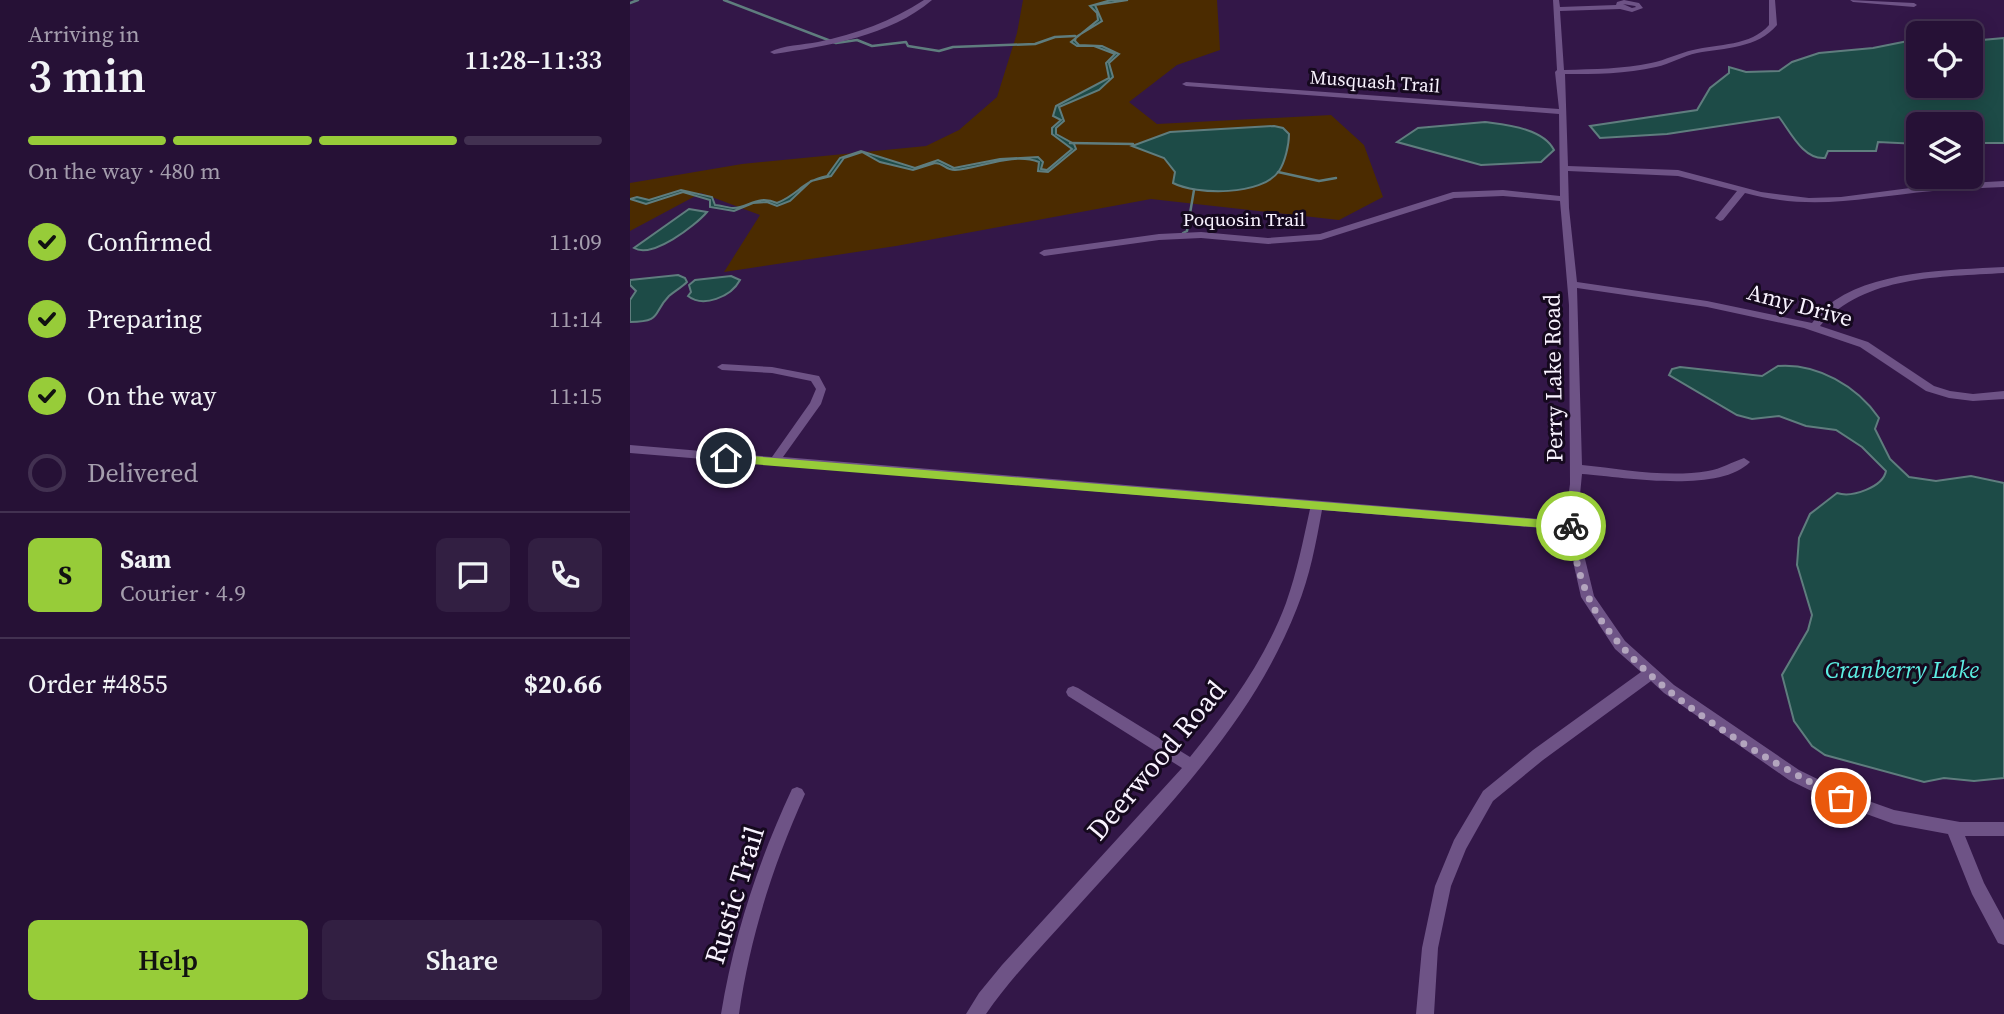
<!DOCTYPE html>
<meta charset="utf-8">
<style>
:root{--surface:#261136;--page:#321f42;--text:#f1f3f6;--muted:#a49dad;--line:#423151;--accent:#97cc39}
body{margin:0;font-family:"Source Serif 4",serif;background:var(--page);color:var(--text);height:100vh;display:flex;flex-direction:column;font-size:26px;white-space:nowrap}
*{box-sizing:border-box;margin:0}
p{font-size:23px;color:var(--muted)}
.icon{flex:none;width:38px;height:38px;fill:none;stroke:currentColor;stroke-width:2;stroke-linecap:round;stroke-linejoin:round}
.map{position:relative;flex:1;overflow:hidden}
.details{display:flex;flex-direction:column;background:var(--surface);width:630px}
.details>*{flex:none}
.fabs{position:absolute;left:1276px;top:21px;display:grid;gap:14px}
.fabs a{display:grid;place-items:center;width:77px;height:77px;border-radius:10px;background:var(--surface);box-shadow:0 4px 18px #0003,0 0 0 2px var(--line);font-size:35px}
.pin{position:absolute;display:grid;place-items:center;width:60px;height:60px;color:#fff;margin:-30px;border:4px solid #fff;border-radius:50%;box-shadow:0 2px 7px #0007}
.courier{position:absolute;display:grid;place-items:center;width:70px;height:70px;margin:-35px;border:5px solid #97cc39;border-radius:50%;background:#fff;color:#222;box-shadow:0 2px 9px #0007}
.head em{font-style:normal;font-weight:600}
.head div{display:flex;flex-direction:column-reverse}
.head{display:flex;align-items:center;justify-content:space-between;height:119px;padding:0 28px}
h1{font-size:46px;font-weight:600;line-height:52px}
.bar{display:grid;grid-template-columns:repeat(4,1fr);gap:10px 7px;align-content:center;height:84px;padding:0 28px}
.bar i{height:9px;border-radius:5px;background:var(--line)}
.bar .current{background:var(--accent)}
.bar p{grid-column:span 4}
.line{display:flex;align-items:center;gap:18px;padding:0 28px;border-top:2px solid var(--line)}
.line div{flex:1}
.round{display:grid;place-items:center;flex:none;width:74px;height:74px;border-radius:10px;background:var(--page)}
ol{padding:0 28px;list-style:none}
li{display:flex;align-items:center;gap:21px;height:77px}
li p{margin-inline-start:auto}
li .icon{padding:7px;border-radius:50%;background:var(--accent);color:#111;stroke-width:4}
li:last-child{color:var(--muted)}
li i{width:38px;height:38px;border:4px solid var(--line);border-radius:50%}
.primary-button{display:flex;gap:14px;margin-top:auto;padding:14px 28px}
.primary-button a{flex:1;height:80px;border-radius:10px;background:var(--accent);color:#111;font-size:28px;font-weight:600;line-height:80px;text-align:center}
.primary-button a+a{background:var(--page);color:var(--text)}
main{display:flex;flex:1;min-height:0}
.map>svg:first-child{display:block}
.green{fill:#4b2b00;fill-rule:evenodd}
.water{fill:#1d4b47;stroke:#5f7d7e;stroke-width:2}
.lines{fill:none;stroke-linecap:round;stroke-linejoin:round}
.stream{stroke:#5f7d7e;stroke-width:2.5}
.street{fill:#6e5386;fill-rule:evenodd}
.route{fill:#97cc39}
.done{stroke:#b3a5be;stroke-width:7;stroke-dasharray:0 12.6}
.labels{text-anchor:middle;dominant-baseline:central;stroke-width:6;stroke-linejoin:round;paint-order:stroke}
.far-street-label{font-size:19px;fill:#f8f2fe;stroke:#15091e}
.street-label{font-size:23px;fill:#f8f2fe;stroke:#15091e}
.water-label{font-size:24px;font-style:italic;fill:#5ceee3;stroke:#15091e}
.near-street-label{font-size:28px;fill:#f8f2fe;stroke:#15091e}
</style>
<main>
<section class="details">
<div class="head"><div><h1>3 min</h1><p>Arriving in</p></div><em>11:28–11:33</em></div>
<div class="bar"><i class="current"></i><i class="current"></i><i class="current"></i><i></i><p>On the way · 480 m</p></div>
<ol>
<li><svg class="icon" aria-label="check" viewBox="0 0 24 24"><path d="M5 12l5 5 9-10"/></svg>Confirmed<p>11:09</p></li>
<li><svg class="icon" aria-label="check" viewBox="0 0 24 24"><path d="M5 12l5 5 9-10"/></svg>Preparing<p>11:14</p></li>
<li><svg class="icon" aria-label="check" viewBox="0 0 24 24"><path d="M5 12l5 5 9-10"/></svg>On the way<p>11:15</p></li>
<li><i></i>Delivered</li>
</ol>
<div class="line" style="height:126px"><b class="round" style="background:var(--accent);color:#111">S</b><div><b>Sam</b><p>Courier · 4.9</p></div><a class="round"><svg class="icon" aria-label="chat" viewBox="0 0 24 24"><path d="M4 5h16v11H9l-5 4z"/></svg></a><a class="round"><svg class="icon" aria-label="phone" viewBox="0 0 24 24"><path d="M5 4h4l2 5-3 2q2 4 5 5l2-3 5 2v4C11 20 4 13 5 4z"/></svg></a></div>
<div class="line" style="height:91px"><div>Order #4855</div><b>$20.66</b></div>
<div class="primary-button"><a>Help</a><a>Share</a></div>
</section>
<div class="map">
<svg width="1374" height="1014" viewBox="0 0 1374 1014">
<rect width="100%" height="100%" fill="#331748"/>
<path class="green" d="M393,0H587L590,50L547,65L499,102L527,124L701,115L734,145L753,197L709,220L521,199L266,246L94,272L130,215L71,193L0,231V183L112,164L296,146L329,130L367,97L387,33ZM644,126L659,134C659,144 655,163 649,171C631,196 567,195 543,183L545,172L534,158L502,146L542,132Z"/>
<g class="water">
<path d="M481,0H498L465,5L472,21L446,37L445,41L449,45L472,46L489,54L479,63L483,77L469,90L429,107L434,121L426,128V134L444,144L446,149L418,172L408,171L409,162C383,152 351,168 325,170C315,170 314,163 305,163L283,170L250,162L232,152L214,158L201,176L181,181L160,201L147,206L137,202L123,203L104,211L80,207V200L53,192L16,204L0,199L7,197L19,200L51,190L82,197L85,205C91,205 98,208 103,208C119,208 127,194 147,203C171,193 170,182 197,176L210,158L231,151L285,168L308,160L324,168L370,159L408,157L413,162L411,169L417,170L442,149L422,134V128L431,120L423,116L426,106L479,78L476,63L485,54L464,46H447L441,42L468,20L467,13L460,6Z"/>
<path d="M1374,38V143H1341L1340,124H1288V144L1248,142L1246,151H1198L1195,158C1173,160 1160,131 1149,117L1037,134L970,138L960,126L1067,110L1080,88L1099,73V67L1116,72L1149,71L1162,62L1189,53L1243,48L1288,39V86H1340L1341,41Z"/>
<path d="M855,122C876,125 913,128 924,150L911,162L851,165L767,142L788,128Z"/>
<path d="M644,126L653,128L659,134C659,145 655,162 649,171C632,196 566,195 543,183L545,172L534,158L502,146L540,132Z"/>
<path d="M59,209L77,212C65,226 22,259 4,248Z"/>
<path d="M48,275L55,278L57,282C52,287 45,291 39,296C22,313 33,322 0,322V300L6,291L0,285V280Z"/>
<path d="M101,276L110,280C101,297 73,308 58,296L61,292L59,285L65,280Z"/>
<path d="M1148,366C1187,363 1227,386 1249,418L1245,429L1260,459L1279,477L1306,481L1341,476L1374,483V778L1344,781L1314,778L1294,782L1195,755L1182,746L1164,721L1152,675L1178,630L1182,615L1167,565L1169,538L1180,514L1207,493C1222,498 1253,487 1256,471L1232,447L1206,430L1176,426L1149,416L1122,419L1107,415L1039,375L1042,369L1050,367L1132,376Z"/>
</g>
<g class="lines">
<g class="stream">
<path d="M94,0L206,43L227,40L242,46L276,42L278,46L309,51L323,47L405,44L425,37L445,36"/>
<path d="M0,3L8,0"/>
<path d="M440,143L503,144"/>
<path d="M648,172L689,181L706,178"/>
<path d="M553,233L557,231L564,190"/>
</g>
<g class="street">
<path d="M294,0H302C260,36 197,46 144,54L140,52C153,45 173,45 188,42C226,34 262,21 294,0Z"/>
<path d="M923,0H929L930,7L986,5L987,2L994,0L1009,3L1013,8L1002,12L990,9L930,11L934,70C964,69 993,69 1021,63C1036,60 1049,53 1063,50C1088,44 1121,46 1139,25V0H1145L1147,25C1128,48 1095,48 1067,53C1053,56 1040,64 1026,67C996,74 965,74 935,74L938,166L1048,170L1131,192L1179,198L1211,197L1303,185L1374,181V187C1351,188 1327,189 1303,191C1235,197 1184,212 1115,193L1093,220L1090,221L1085,218L1107,191L1048,176L938,171L939,208L947,282L1077,301L1182,323C1186,318 1191,312 1196,307C1240,270 1320,270 1374,267V273C1311,277 1235,275 1190,326L1238,342L1304,386L1320,391L1343,394L1374,391V399L1343,401L1319,398L1296,391L1230,347L1174,328L1077,307L947,288L952,465C993,469 1036,478 1078,471C1091,469 1102,462 1114,458L1120,462C1089,494 993,477 952,474L947,526L964,596L995,641L1044,685L1169,770L1216,793L1264,810L1330,822H1374V836H1335L1354,883L1374,920V945L1368,943L1342,894L1318,834L1264,824L1206,803L1159,780L1034,693L1021,681L913,760L863,801L836,849L821,886L808,948L804,1014H786L792,948L805,886L824,840L853,791L903,750L1011,672L985,649L951,597L936,530L692,510C686,543 680,576 667,608C622,724 531,814 449,905C417,941 383,975 356,1014H336L349,993L372,965L552,768L438,696L436,692L438,688L443,686L448,688L560,757C598,710 635,660 656,603C667,572 673,541 680,509L0,453V445L142,457L180,403L186,389L181,381L142,373L92,370L87,367L92,364L142,367L189,376L196,389L191,404L153,457L935,521L940,484L939,305L930,201L873,196L824,198L691,240L638,244L571,238L529,240L414,256L409,253L414,250L529,234L571,232L638,238L690,234L823,192L873,190L930,196L929,114L556,86L552,84L556,82L929,109L925,72L927,70ZM993,4L1005,6L1006,7L1002,8Z"/>
<path d="M1220,0L1284,3L1287,5L1284,7L1223,2Z"/>
<path d="M167,787L172,789L175,794C143,865 120,937 109,1014H91C104,935 128,862 162,789Z"/>
</g>
</g>
<path class="route" d="M96,454L941,522L946,526L941,530L96,462L91,458Z"/>
<g class="lines">
<path class="done" d="M941,526C944,557 952,590 969,617C1017,691 1133,759 1211,798"/>
</g>
<g class="labels">
<g class="far-street-label">
<text transform="translate(745 81) rotate(4)">Musquash Trail</text>
<text x="614" y="219">Poquosin Trail</text>
</g>
<g class="street-label">
<text transform="translate(1170 305) rotate(15)">Amy Drive</text>
<text transform="translate(923 378) rotate(-91)">Perry Lake Road</text>
</g>
<g class="water-label">
<text x="1272" y="669">Cranberry Lake</text>
</g>
<g class="near-street-label">
<text transform="translate(526 760) rotate(-50)">Deerwood Road</text>
<text transform="translate(104 895) rotate(-73)">Rustic Trail</text>
</g>
</g>
</svg>
<div class="fabs">
<a><svg class="icon" aria-label="locate" viewBox="0 0 24 24"><circle cx="12" cy="12" r="6"/><path d="M12 2v4M12 18v4M2 12h4M18 12h4"/></svg></a>
<a><svg class="icon" aria-label="layers" viewBox="0 0 24 24"><path d="M12 4l9 5-9 5-9-5zM3 14l9 5 9-5"/></svg></a>
</div>
<div class="pin" style="left:1211px;top:798px;background:#ea580c"><svg class="icon" aria-label="bag" viewBox="0 0 24 24"><path d="M5 8h14l-1 12H6zM9 8a3 3 0 0 1 6 0"/></svg></div>
<div class="pin" style="left:96px;top:458px;background:#1f2937"><svg class="icon" aria-label="home" viewBox="0 0 24 24"><path d="M3 11l9-7 9 7M6 9v11h12V9"/></svg></div>
<div class="courier" style="left:941px;top:526px"><svg class="icon" aria-label="bike" viewBox="0 0 24 24"><circle cx="6" cy="16" r="4"/><circle cx="18" cy="16" r="4"/><path d="M6 16l4-8h5l3 8M10 8l3 8H6M13 5h3"/></svg></div>
</div>
</main>
